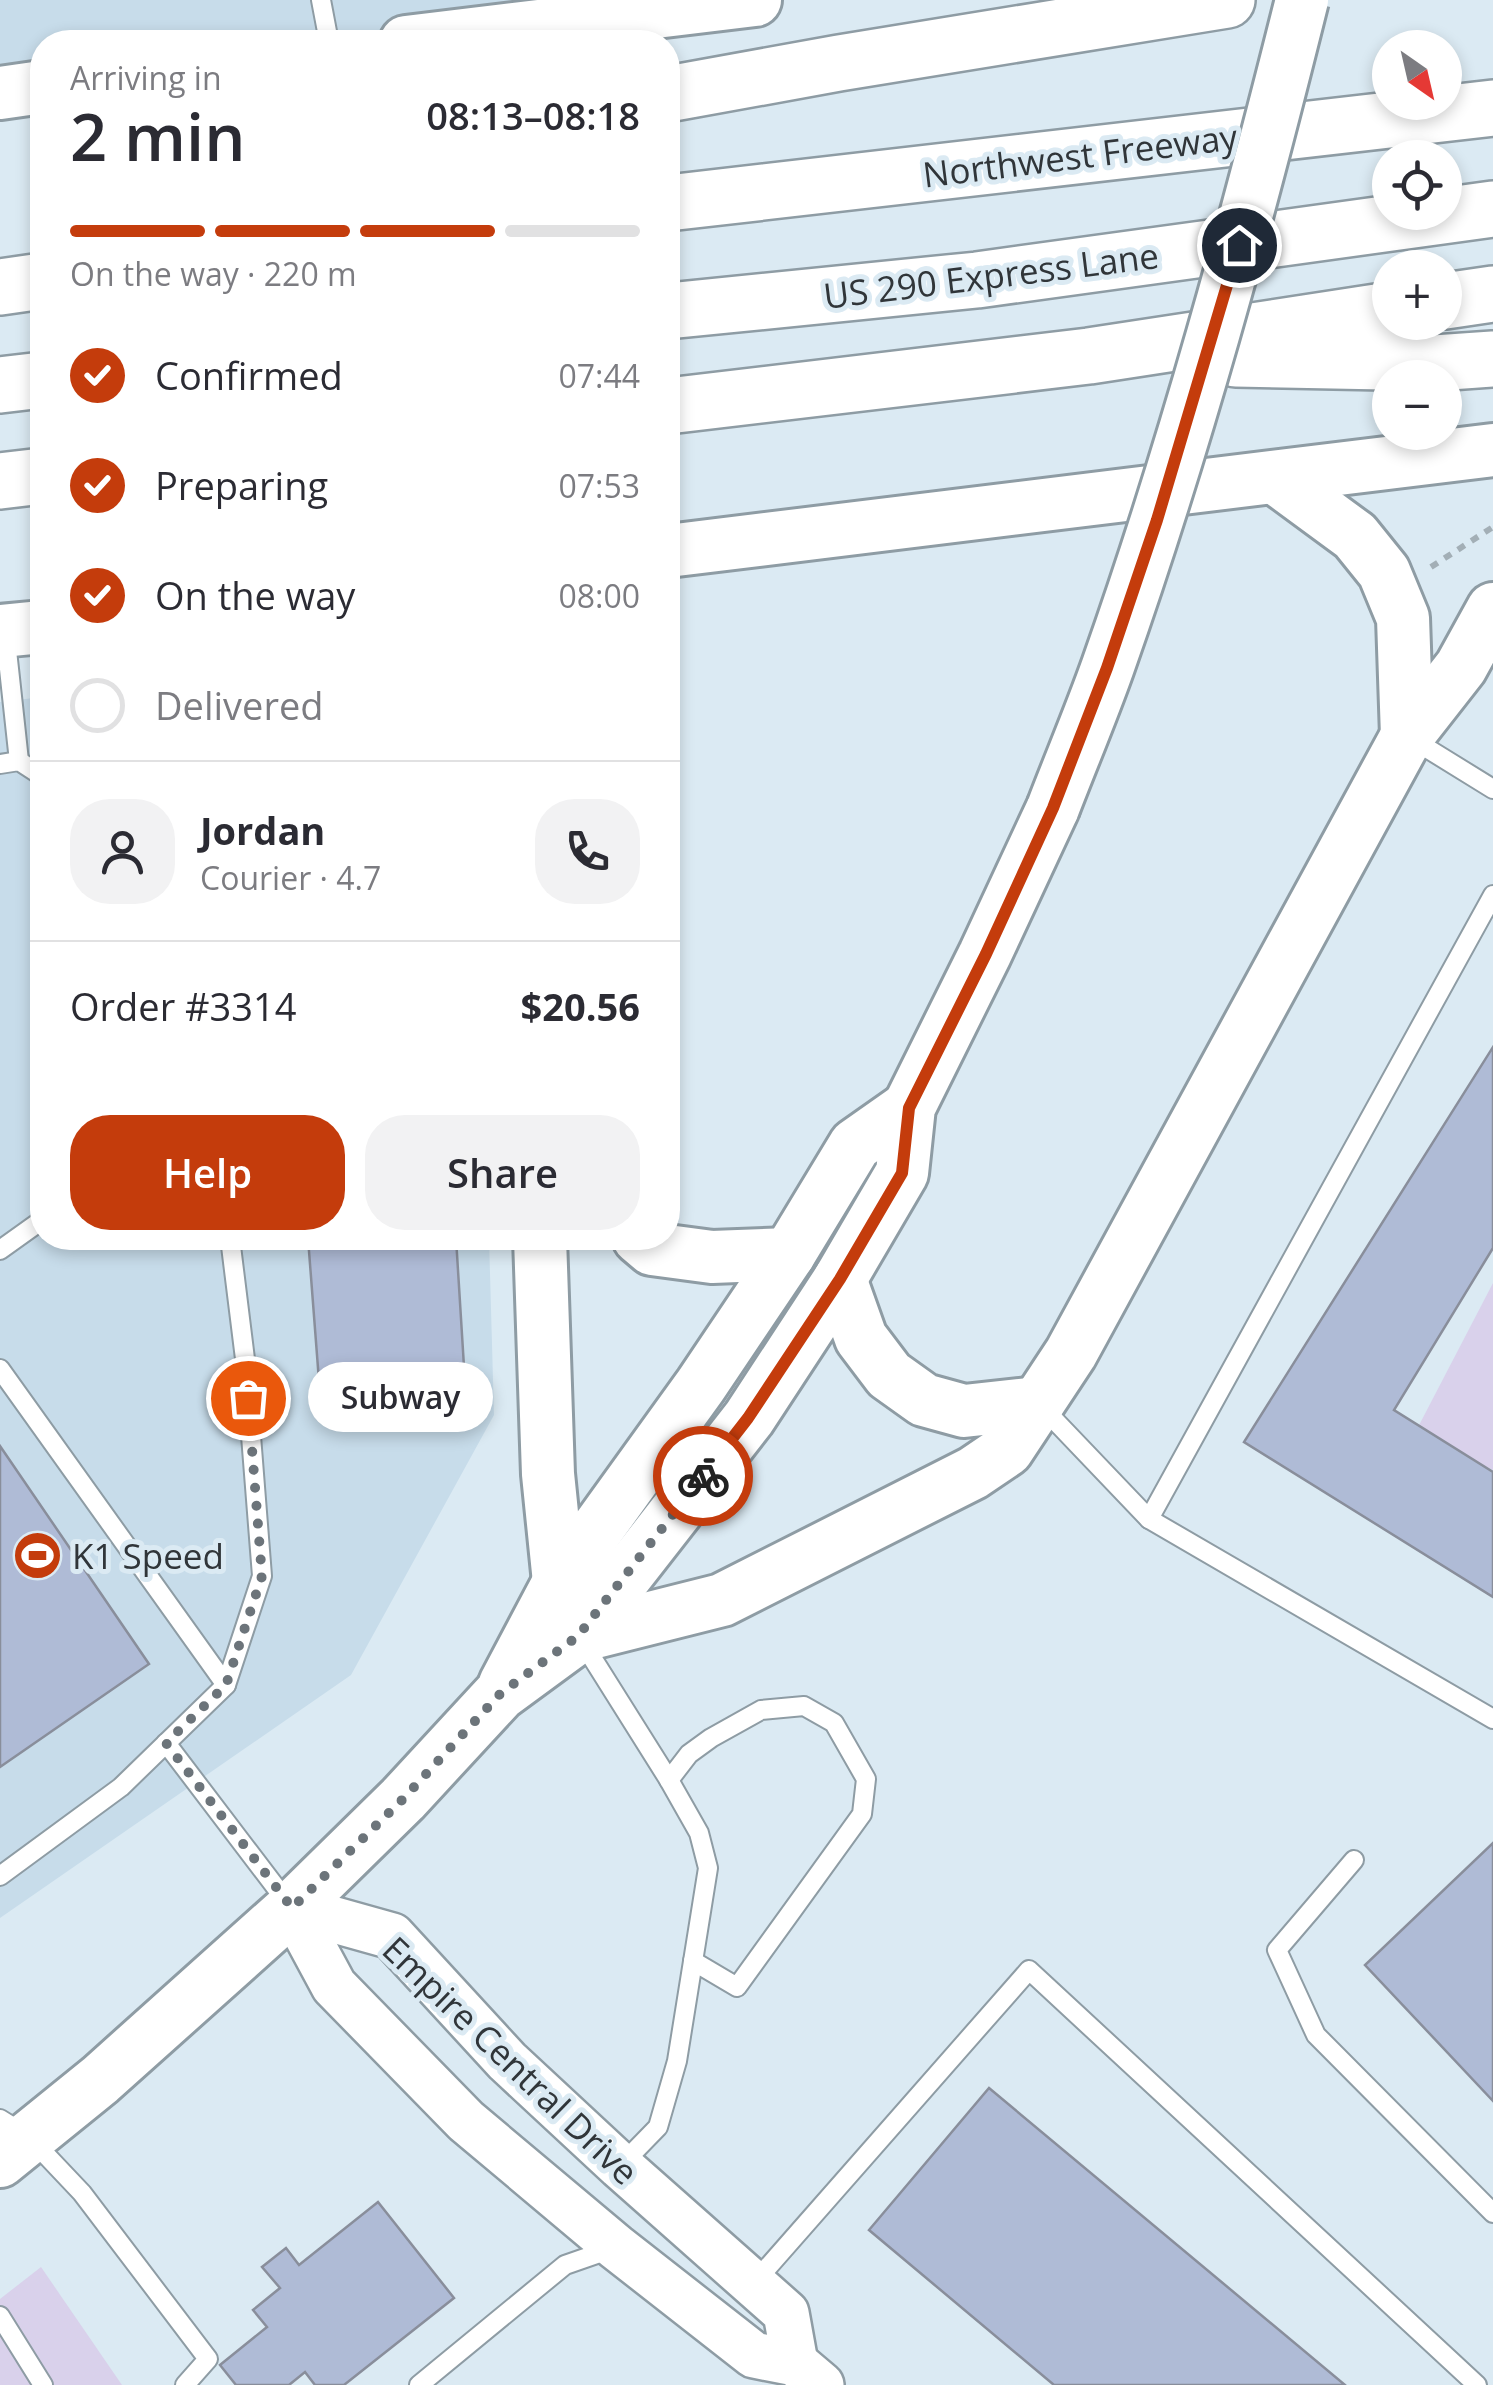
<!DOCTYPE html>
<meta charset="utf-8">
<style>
:root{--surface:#fff;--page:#f2f2f3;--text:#2b2b33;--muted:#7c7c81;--line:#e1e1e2;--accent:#c43c0c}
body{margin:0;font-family:"Open Sans",sans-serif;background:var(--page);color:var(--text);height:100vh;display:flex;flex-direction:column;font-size:38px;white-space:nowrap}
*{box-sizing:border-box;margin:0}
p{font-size:32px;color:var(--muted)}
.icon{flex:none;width:55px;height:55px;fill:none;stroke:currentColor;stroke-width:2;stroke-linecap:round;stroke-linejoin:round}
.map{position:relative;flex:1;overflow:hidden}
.sheet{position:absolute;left:30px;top:30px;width:650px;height:1220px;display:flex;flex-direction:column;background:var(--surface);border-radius:40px;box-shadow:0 5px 15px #0003}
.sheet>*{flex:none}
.needle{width:65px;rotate:146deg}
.tools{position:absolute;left:1372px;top:30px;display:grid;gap:20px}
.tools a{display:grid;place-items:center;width:90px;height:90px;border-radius:50%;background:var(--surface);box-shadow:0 5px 15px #0003;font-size:50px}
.pin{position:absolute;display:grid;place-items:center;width:85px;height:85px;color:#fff;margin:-42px;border:5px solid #fff;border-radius:50%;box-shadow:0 2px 10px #0007}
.courier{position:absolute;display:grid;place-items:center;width:100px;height:100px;margin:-50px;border:8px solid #c43c0c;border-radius:50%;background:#fff;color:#222;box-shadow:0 2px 12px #0007}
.bubble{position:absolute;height:70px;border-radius:35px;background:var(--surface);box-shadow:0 5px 15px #0003;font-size:32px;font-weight:600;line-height:70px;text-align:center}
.head em{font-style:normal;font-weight:600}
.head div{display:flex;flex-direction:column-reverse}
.head{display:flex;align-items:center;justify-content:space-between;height:170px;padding:0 40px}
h1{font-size:65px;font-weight:600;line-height:75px}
.bar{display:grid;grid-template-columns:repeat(4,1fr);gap:15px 10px;align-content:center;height:120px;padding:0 40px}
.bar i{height:12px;border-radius:8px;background:var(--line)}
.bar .active{background:var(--accent)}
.bar p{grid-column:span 4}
.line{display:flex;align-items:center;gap:25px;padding:0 40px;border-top:2px solid var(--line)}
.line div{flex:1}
.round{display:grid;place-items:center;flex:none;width:105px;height:105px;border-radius:40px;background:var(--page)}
ol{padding:0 40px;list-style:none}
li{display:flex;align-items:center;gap:30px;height:110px}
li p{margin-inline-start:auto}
li .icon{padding:10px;border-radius:50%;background:var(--accent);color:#fff;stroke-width:4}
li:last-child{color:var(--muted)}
li i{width:55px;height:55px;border:5px solid var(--line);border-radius:50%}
.action{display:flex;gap:20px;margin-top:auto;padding:20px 40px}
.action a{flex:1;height:115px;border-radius:40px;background:var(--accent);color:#fff;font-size:40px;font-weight:600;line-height:115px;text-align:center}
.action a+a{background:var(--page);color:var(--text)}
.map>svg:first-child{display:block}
.built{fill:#c7dcea}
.green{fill:#d9d1eb}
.building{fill:#afbbd6;stroke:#898e9b;stroke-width:2.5}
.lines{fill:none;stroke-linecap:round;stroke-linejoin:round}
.service-casing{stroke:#8e9ca4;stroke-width:22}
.tertiary-casing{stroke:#8e9ca4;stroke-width:50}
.secondary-casing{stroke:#8e9ca4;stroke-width:58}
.motorway-casing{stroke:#8e9ca4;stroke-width:60}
.path{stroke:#a3afb6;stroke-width:6;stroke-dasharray:8 8;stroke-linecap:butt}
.service{stroke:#fff;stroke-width:18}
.tertiary{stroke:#fff;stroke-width:45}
.secondary{stroke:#fff;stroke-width:52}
.motorway{stroke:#fff;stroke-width:55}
.secondary-bridge-casing{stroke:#8e9ca4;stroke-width:58;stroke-linecap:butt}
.secondary-bridge{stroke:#fff;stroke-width:52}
.done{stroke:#6c747a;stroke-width:10;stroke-dasharray:0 18}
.route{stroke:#c43c0c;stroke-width:12}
.labels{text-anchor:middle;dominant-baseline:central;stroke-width:10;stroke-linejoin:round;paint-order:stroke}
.street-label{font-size:35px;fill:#303539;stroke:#dbeaf3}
.poi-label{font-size:35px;fill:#303539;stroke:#dbeaf3;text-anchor:start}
</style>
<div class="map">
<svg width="1493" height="2385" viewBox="0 0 1493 2385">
<rect width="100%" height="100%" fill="#dbeaf3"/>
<g class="built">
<path d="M0,0H735L457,42H42V100L0,106Z"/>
<path d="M42,697V1238H489L494,1415L351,1675L0,1918V702Z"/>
</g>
<g class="green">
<path d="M1493,1283V1470L1416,1431Z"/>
<path d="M41,2267L122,2385H0V2299Z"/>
</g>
<g class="building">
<path d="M1493,1047V1248L1394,1410L1493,1472V1597L1244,1442Z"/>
<path d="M308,1238H456L466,1399L321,1407Z"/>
<path d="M0,1446L149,1664L0,1767Z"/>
<path d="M1493,1843V2101L1365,1965Z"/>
<path d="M989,2088L1345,2385H1054L869,2230Z"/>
<path d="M378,2202L454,2298L344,2385H315L305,2372L289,2385H236L220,2365L267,2327L253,2310L280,2288L262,2267L286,2248L299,2265Z"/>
</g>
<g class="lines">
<defs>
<g id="service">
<path d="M321,0L329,42"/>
<path d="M5,632L19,761"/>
<path d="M1412,739L1493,789"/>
<path d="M0,764L19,761L42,776"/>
<path d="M0,1250L42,1220"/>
<path d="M0,1369L226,1685"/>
<path d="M1042,1407L1149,1519L1493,1719"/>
<path d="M1149,1519L1493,895"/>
<path d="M581,1640L669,1780L699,1833L708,1868L677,2061L658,2127L621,2165"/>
<path d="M166,1743L290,1906"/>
<path d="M669,1780L689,1754L711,1738L761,1710L804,1706L834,1723L866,1779L862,1814L737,1987L693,1961"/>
<path d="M1354,1860L1277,1950L1316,2035L1493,2213"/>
<path d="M0,1876L121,1787L226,1685L262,1576L245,1359L230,1238"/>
<path d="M0,2119L29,2137L82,2193L208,2359L185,2385"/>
<path d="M753,2284L1029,1970L1477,2385"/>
<path d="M0,2316L43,2385"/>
<path d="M419,2385L565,2265L611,2249"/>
</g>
<g id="tertiary">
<path d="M292,1908L334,1986L466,2121L616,2247L754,2355L795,2363L821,2385"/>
<path d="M292,1908L392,1936L507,2061L620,2166L786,2313L795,2363"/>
</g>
<g id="secondary">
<path d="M406,42L755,0"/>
<path d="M0,93L42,87"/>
<path d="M1276,478L1355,536L1384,572L1403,618L1407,736"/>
<path d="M668,551L1493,450"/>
<path d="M0,631L42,627"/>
<path d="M540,1238L548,1474L559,1582"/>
<path d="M639,1238L652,1249L712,1257L789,1254"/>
<path d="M840,1279L861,1338L889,1375L924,1400L964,1411L1038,1403"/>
<path d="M579,1636L722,1600L973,1473L1007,1450L1071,1353L1407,736L1461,667L1493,609"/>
<path d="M505,1684L559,1582L701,1385L789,1254L855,1145L909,1107"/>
<path d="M0,2161L100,2080L292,1908L403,1799L500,1694L579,1636L749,1418L840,1279L902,1173L909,1107L985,954L1053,808"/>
</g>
<g id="motorway">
<path d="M668,94L839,63L1227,0"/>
<path d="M668,203L1493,108"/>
<path d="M0,287L42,281"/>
<path d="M1445,301L1493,294"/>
<path d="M668,311L977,280L1493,209"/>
<path d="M1236,359L1435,363L1493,359"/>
<path d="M0,385L42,380"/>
<path d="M668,406L1089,356L1390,310"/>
<path d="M0,481L42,476"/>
</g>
</defs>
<use href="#service" class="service-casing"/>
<use href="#tertiary" class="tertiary-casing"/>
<use href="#secondary" class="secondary-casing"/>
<use href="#motorway" class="motorway-casing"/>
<path class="path" d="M1431,567L1493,527"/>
<use href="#service" class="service"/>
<use href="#tertiary" class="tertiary"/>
<use href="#secondary" class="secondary"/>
<use href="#motorway" class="motorway"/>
<defs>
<path id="secondary-bridge" d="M1053,808C1071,761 1091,714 1108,666C1185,448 1246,224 1302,0"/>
</defs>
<use href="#secondary-bridge" class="secondary-bridge-casing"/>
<use href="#secondary-bridge" class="secondary-bridge"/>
</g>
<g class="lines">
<path class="done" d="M248,1398L262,1576L226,1685L166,1743L292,1908L403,1799L500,1694L578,1636L703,1476"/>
<path class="route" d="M703,1476L748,1418L840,1279L902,1173L909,1108L986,954L1053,808L1107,668L1157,520L1239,245"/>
</g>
<defs>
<symbol id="stadium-disc" viewBox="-11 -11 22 22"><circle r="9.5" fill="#c43c0c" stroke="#dbeaf3"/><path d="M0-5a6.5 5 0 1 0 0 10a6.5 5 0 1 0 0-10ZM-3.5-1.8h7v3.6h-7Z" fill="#fff"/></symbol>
</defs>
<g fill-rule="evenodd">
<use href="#stadium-disc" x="10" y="1528" width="55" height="55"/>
</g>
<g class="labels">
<g class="street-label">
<text transform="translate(1080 155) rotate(-7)">Northwest Freeway</text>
<text transform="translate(991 275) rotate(-7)">US 290 Express Lane</text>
<text transform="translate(511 2060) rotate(44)">Empire Central Drive</text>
</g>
<g class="poi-label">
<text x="72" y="1555">K1 Speed</text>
</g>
</g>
</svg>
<div class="tools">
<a><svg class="needle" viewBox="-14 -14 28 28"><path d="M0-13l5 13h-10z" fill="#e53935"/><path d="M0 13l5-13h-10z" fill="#7c7c81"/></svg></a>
<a><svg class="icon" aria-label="locate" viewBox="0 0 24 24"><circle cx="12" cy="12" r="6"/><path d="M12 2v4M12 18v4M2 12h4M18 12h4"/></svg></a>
<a>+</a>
<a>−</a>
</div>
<div class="pin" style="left:248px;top:1398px;background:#ea580c"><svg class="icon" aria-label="bag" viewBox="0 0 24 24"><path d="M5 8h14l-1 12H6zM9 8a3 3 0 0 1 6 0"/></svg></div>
<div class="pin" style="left:1239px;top:245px;background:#1f2937"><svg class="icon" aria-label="home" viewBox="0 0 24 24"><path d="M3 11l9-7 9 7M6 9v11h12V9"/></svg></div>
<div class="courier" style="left:703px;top:1476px"><svg class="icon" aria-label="bike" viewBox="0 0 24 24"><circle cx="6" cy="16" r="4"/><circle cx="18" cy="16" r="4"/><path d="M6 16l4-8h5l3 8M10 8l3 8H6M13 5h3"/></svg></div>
<div class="bubble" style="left:308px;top:1362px;width:185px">Subway</div>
<section class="sheet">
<div class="head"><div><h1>2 min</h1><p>Arriving in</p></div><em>08:13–08:18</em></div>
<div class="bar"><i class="active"></i><i class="active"></i><i class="active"></i><i></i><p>On the way · 220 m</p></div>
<ol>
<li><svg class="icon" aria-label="check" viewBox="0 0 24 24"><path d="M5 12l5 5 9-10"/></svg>Confirmed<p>07:44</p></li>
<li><svg class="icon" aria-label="check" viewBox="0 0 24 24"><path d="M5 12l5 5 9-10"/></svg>Preparing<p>07:53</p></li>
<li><svg class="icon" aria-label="check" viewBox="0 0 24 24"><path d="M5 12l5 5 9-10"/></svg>On the way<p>08:00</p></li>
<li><i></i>Delivered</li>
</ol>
<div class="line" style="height:180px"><a class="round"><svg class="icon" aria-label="person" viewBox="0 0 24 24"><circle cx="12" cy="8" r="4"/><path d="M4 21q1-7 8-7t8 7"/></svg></a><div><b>Jordan</b><p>Courier · 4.7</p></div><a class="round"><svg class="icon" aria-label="phone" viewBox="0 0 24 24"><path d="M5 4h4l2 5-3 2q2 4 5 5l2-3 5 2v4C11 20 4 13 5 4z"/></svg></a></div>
<div class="line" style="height:130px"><div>Order #3314</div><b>$20.56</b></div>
<div class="action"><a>Help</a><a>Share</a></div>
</section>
</div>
